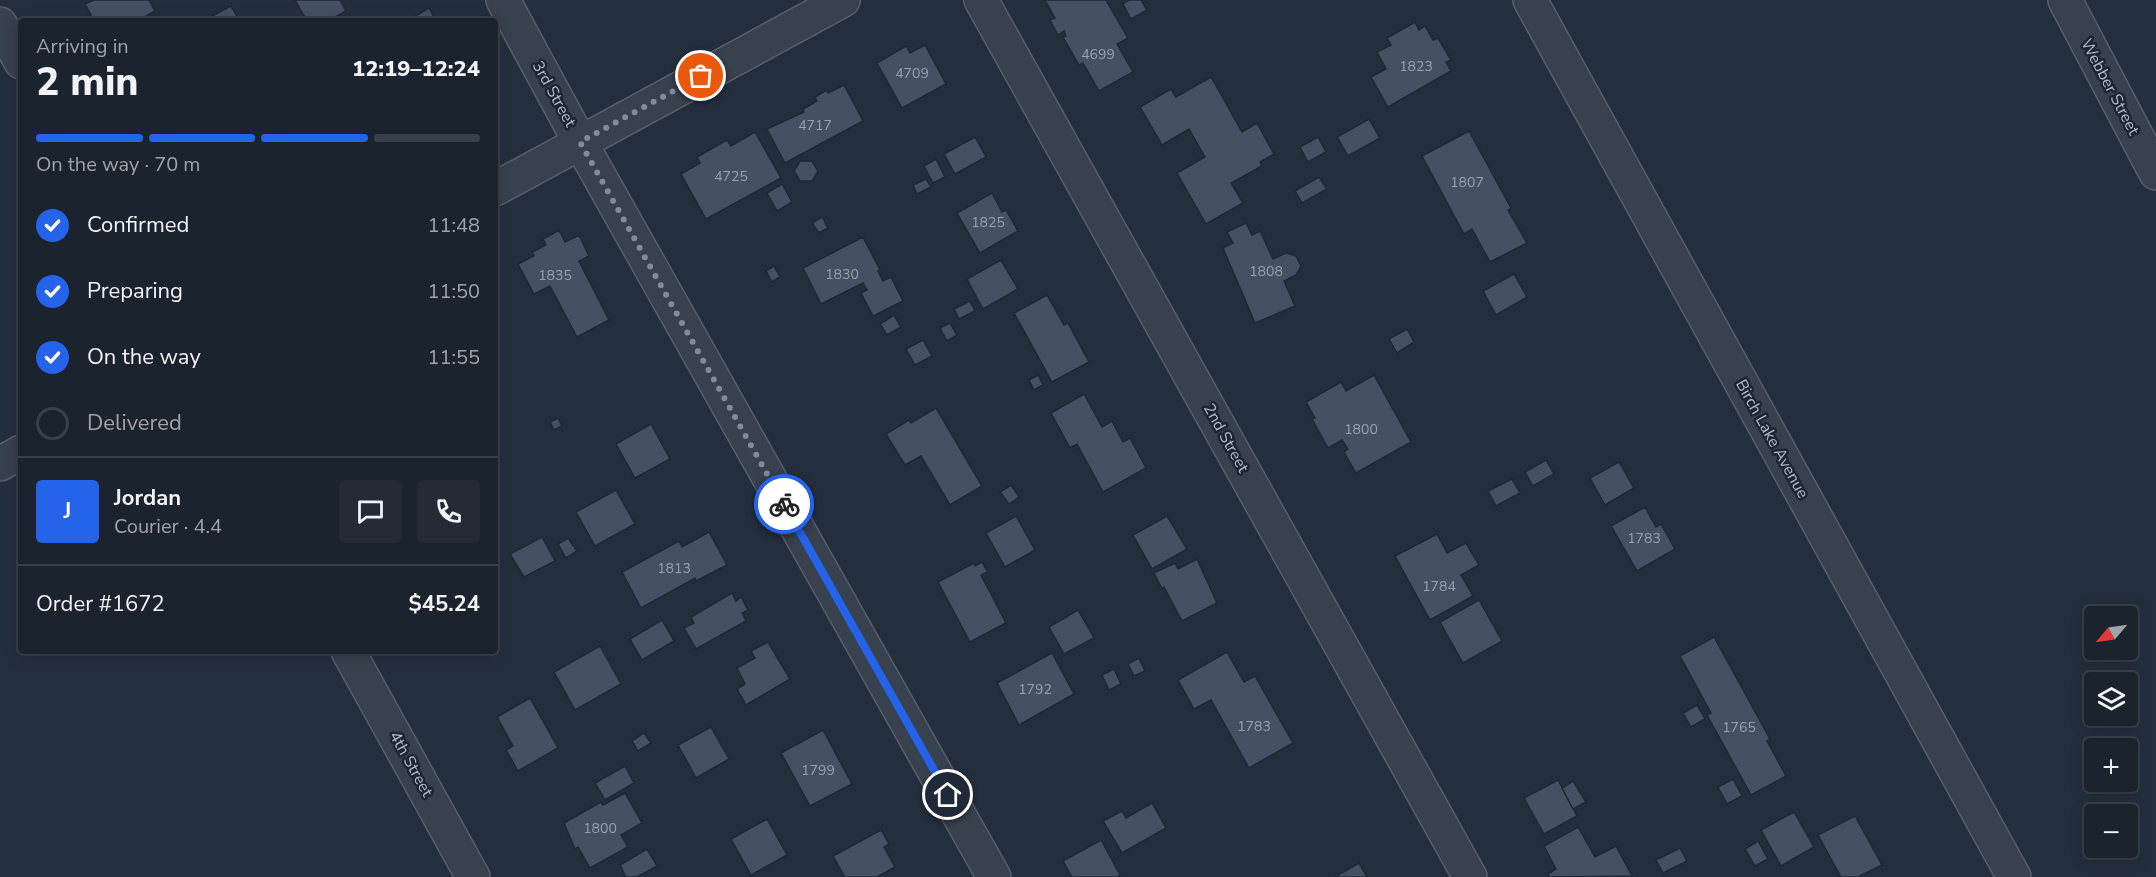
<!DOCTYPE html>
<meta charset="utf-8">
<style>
:root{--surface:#1b232e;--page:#242b36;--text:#f1f3f6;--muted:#a0a4aa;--line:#39404a;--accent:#2563eb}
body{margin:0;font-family:"Nunito Sans",sans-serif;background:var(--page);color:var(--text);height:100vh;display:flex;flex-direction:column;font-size:22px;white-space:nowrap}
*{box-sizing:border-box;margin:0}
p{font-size:20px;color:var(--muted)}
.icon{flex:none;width:33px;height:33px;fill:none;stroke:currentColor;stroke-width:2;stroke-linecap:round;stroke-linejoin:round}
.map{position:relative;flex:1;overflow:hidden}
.details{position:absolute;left:18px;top:18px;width:480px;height:636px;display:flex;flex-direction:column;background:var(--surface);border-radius:6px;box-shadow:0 3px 15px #0003,0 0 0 2px var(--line)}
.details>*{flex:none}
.needle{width:39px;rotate:241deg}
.fabs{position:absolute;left:2084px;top:606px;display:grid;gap:12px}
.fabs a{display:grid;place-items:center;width:54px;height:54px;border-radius:6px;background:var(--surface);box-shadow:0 3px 15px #0003,0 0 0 2px var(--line);font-size:30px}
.pin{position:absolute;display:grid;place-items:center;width:51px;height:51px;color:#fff;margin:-26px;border:3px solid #fff;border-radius:50%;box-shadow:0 2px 6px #0007}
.courier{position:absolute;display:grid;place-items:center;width:60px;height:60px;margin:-30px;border:4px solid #2563eb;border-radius:50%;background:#fff;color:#222;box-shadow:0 2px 8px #0007}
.headline em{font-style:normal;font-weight:800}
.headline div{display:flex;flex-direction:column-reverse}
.headline{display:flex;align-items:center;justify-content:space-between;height:102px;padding:0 18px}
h1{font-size:39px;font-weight:800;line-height:45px}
.bar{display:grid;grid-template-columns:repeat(4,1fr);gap:9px 6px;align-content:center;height:72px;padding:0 18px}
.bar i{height:8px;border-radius:4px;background:var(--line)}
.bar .active{background:var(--accent)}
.bar p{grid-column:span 4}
.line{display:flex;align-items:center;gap:15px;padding:0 18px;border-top:2px solid var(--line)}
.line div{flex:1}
.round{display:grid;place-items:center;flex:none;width:63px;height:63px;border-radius:6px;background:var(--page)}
ol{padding:0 18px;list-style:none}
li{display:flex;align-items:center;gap:18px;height:66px}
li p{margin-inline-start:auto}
li .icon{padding:6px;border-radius:50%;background:var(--accent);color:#fff;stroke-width:4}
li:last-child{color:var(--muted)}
li i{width:33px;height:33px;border:3px solid var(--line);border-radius:50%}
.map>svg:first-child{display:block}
.building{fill:#455162;stroke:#1f2835;stroke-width:1.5}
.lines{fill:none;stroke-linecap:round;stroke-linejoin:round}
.minor-casing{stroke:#565f6c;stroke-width:36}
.minor{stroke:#38414e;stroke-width:33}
.done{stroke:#828b98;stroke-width:6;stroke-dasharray:0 10.8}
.route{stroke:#2563eb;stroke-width:8}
.labels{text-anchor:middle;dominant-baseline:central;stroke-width:5;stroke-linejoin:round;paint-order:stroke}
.number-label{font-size:14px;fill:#98a1af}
.street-label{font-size:16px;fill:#b4bcc9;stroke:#1d2633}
</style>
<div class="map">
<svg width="2156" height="877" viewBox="0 0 2156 877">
<rect width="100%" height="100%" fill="#242f3e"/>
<g class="building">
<path d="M94,0H149L155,11L138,21H80L91,15L85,4Z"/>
<path d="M295,0H340L346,11L328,21H307Z"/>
<path d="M1045,0H1106L1128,38L1117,44L1133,72L1099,91L1083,63L1079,65L1063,37L1066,36L1064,31L1058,35L1050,20L1055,18Z"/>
<path d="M1129,0H1141L1147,10L1131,19L1123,4Z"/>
<path d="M231,6L240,21H203Z"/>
<path d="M429,8L436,21H407Z"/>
<path d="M1415,22L1419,30L1425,26L1433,40L1438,38L1451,60L1446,62L1451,71L1388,107L1371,77L1386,69L1377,52L1391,45L1387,38Z"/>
<path d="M925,45L946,84L902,108L877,63L906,46L910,53Z"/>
<path d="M1211,77L1242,132L1257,123L1274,154L1260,162L1262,166L1231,183L1243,203L1206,224L1177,173L1205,157L1189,129L1162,145L1140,107L1171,89L1176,97Z"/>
<path d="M844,85L863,121L785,163L767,129L804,112L803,109L817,101L815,97L827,90L828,93Z"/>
<path d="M1369,119L1380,138L1348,156L1337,137Z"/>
<path d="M1469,131L1511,208L1508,210L1527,243L1490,262L1472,229L1464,234L1422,156Z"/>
<path d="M755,132L781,178L706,219L681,174L700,163L697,157L727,140L731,146Z"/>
<path d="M975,137L986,157L955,174L944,154Z"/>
<path d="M1318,137L1326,152L1308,162L1300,147Z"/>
<path d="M936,159L945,177L933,183L924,166Z"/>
<path d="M800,161H812L818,171L812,181H800L794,171Z"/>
<path d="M1319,177L1327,189L1302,203L1295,191Z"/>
<path d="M926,179L931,187L917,194L913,185Z"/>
<path d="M782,184L792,202L777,211L767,193Z"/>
<path d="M992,193L1002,212L1006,210L1018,231L980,253L957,213Z"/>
<path d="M822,217L828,228L819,233L812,223Z"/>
<path d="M1246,223L1252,235L1260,231L1273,259L1286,253L1296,256L1301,266L1296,275L1284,281L1295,306L1255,323L1223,248L1233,243L1227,232Z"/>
<path d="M559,230L565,242L579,235L589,256L579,261L609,320L577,337L550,286L534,294L518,264L534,256L532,252L546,245L543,239Z"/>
<path d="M863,237L880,270L878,271L883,281L891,277L903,301L873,316L861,293L867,290L863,283L821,304L803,268Z"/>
<path d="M1001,260L1018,289L983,309L967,279Z"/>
<path d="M774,266L780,277L772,282L766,271Z"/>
<path d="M1514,274L1527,297L1496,315L1483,291Z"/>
<path d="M1047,295L1064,325L1068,323L1089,362L1052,382L1014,313Z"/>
<path d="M970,301L975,311L959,319L954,309Z"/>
<path d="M894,315L901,327L887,335L880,324Z"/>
<path d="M950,323L957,335L947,341L940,328Z"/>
<path d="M1407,329L1414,342L1397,353L1389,339Z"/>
<path d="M923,340L932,356L915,365L906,349Z"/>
<path d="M1038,375L1043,385L1034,390L1029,380Z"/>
<path d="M1374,375L1411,442L1356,473L1344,452L1348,449L1342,440L1328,448L1312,419L1315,418L1306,402L1341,382L1346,391Z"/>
<path d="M1084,394L1102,427L1112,421L1123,442L1130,438L1146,468L1103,492L1077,444L1070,448L1051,413Z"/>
<path d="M936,408L982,486L950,505L921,456L905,465L886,434L909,420L911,423Z"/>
<path d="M558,418L562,426L554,430L550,422Z"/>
<path d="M651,424L670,459L635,478L616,444Z"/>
<path d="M1546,460L1554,474L1533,486L1525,472Z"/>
<path d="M1619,462L1634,488L1605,505L1590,478Z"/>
<path d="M1512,479L1520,493L1496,506L1488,491Z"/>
<path d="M1011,485L1019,497L1009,504L1000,492Z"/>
<path d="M616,490L635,524L595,546L576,512Z"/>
<path d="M1645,507L1656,527L1661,524L1675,549L1637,571L1611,526Z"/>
<path d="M1016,516L1035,550L1005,567L986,533Z"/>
<path d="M1167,516L1187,549L1152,569L1133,535Z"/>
<path d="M709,532L727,565L696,581L695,578L641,608L622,572L679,541L682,547Z"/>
<path d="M1437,534L1447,553L1466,543L1479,565L1461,575L1473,596L1430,620L1395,556Z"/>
<path d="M542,537L555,561L524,577L510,554Z"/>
<path d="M568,538L577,551L566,558L558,544Z"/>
<path d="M1197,559L1217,603L1182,621L1164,587L1162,589L1154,573L1175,563L1178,569Z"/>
<path d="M982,562L988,572L981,575L1006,623L970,642L938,582L974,563L975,566Z"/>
<path d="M732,593L736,601L741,597L748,610L742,613L746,621L696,649L684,628L694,623L691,617Z"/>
<path d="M1479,600L1502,641L1463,663L1440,622Z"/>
<path d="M1078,610L1094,638L1064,654L1049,627Z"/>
<path d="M662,620L674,641L642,660L630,639Z"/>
<path d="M1714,637L1770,739L1767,741L1786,776L1751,795L1707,715L1711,713L1680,656Z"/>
<path d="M768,642L790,679L746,705L737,689L745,684L737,668L755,658L751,651Z"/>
<path d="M600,646L621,684L575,710L554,672Z"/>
<path d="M1227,652L1244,682L1255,676L1293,743L1249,768L1211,700L1194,709L1178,680Z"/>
<path d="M1052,653L1074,694L1019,725L997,683Z"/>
<path d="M1139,658L1145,671L1134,676L1128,664Z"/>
<path d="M1114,669L1121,684L1109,690L1102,675Z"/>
<path d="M530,698L558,748L518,771L506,750L513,746L497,717Z"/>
<path d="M1697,705L1705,719L1691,727L1683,713Z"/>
<path d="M711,727L729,759L696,778L678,745Z"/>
<path d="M823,730L852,784L810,806L781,753Z"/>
<path d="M644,733L651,743L638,751L632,741Z"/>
<path d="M625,766L634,783L605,800L595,783Z"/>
<path d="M1733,779L1742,796L1727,804L1718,787Z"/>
<path d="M1558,780L1577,816L1544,834L1524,798Z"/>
<path d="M1573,781L1586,802L1573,809L1562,788Z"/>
<path d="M625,793L642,823L621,835L628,847L590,868L578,847L575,849L564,823L601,802L603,805Z"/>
<path d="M1152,803L1166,828L1122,853L1103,821L1122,811L1126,818Z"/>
<path d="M1794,812L1814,847L1781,866L1761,830Z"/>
<path d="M1855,816L1882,865L1858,877H1841L1818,835Z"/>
<path d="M767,819L787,855L751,875L731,839Z"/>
<path d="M1578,827L1595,857L1616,846L1632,876L1549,877L1548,874L1556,869L1544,846Z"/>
<path d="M881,830L889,844L884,847L895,867L877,877H845L833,856Z"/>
<path d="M1101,840L1120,875L1117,877H1072L1063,861Z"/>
<path d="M1758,841L1768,859L1755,866L1745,849Z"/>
<path d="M1680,848L1687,861L1663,873L1656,860Z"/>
<path d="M647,849L657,866L637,877H626L620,865Z"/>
<path d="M1359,863L1367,877H1335Z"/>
</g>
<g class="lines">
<defs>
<g id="minor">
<path d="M503,0L580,142L994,877"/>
<path d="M981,0L1470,877"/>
<path d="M1530,0L2014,877"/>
<path d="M2065,0L2156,173"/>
<path d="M0,24L21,62"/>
<path d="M495,189L843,0"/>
<path d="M0,464L21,452"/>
<path d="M348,651L473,877"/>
</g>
</defs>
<use href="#minor" class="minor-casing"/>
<use href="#minor" class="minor"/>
</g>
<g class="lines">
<path class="done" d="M701,76L580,142L784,504"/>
<path class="route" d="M784,504L948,795"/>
</g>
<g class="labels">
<g class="number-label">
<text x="1098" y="54">4699</text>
<text x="1416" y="66">1823</text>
<text x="912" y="73">4709</text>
<text x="815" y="125">4717</text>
<text x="731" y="176">4725</text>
<text x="1467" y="182">1807</text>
<text x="988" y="222">1825</text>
<text x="1266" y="271">1808</text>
<text x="842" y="274">1830</text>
<text x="555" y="275">1835</text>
<text x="1361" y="429">1800</text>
<text x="1644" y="538">1783</text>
<text x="674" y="568">1813</text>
<text x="1439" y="586">1784</text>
<text x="1035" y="689">1792</text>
<text x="1254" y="726">1783</text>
<text x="1739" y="727">1765</text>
<text x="818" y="770">1799</text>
<text x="600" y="828">1800</text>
</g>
<g class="street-label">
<text transform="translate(2110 87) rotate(62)">Webber Street</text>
<text transform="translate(554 94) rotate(61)">3rd Street</text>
<text transform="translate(1226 438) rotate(61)">2nd Street</text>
<text transform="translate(1772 439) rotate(61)">Birch Lake Avenue</text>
<text transform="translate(411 764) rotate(61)">4th Street</text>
</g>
</g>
</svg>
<div class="fabs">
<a><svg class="needle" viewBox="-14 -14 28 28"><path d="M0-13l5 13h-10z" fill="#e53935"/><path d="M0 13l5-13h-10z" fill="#a0a4aa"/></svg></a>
<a><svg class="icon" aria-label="layers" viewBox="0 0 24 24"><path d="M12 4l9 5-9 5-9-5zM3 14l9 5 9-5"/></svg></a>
<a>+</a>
<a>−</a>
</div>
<div class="pin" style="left:701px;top:76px;background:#ea580c"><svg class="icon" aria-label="bag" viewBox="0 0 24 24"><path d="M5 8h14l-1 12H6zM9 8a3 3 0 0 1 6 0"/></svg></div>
<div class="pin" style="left:948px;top:795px;background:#1f2937"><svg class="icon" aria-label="home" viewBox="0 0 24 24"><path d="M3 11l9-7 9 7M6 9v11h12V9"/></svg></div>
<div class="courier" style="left:784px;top:504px"><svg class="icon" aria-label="bike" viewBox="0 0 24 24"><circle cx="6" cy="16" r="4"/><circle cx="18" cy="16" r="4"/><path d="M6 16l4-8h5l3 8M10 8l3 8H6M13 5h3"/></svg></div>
<section class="details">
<div class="headline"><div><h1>2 min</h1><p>Arriving in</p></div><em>12:19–12:24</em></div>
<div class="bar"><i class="active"></i><i class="active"></i><i class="active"></i><i></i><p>On the way · 70 m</p></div>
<ol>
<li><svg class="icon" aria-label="check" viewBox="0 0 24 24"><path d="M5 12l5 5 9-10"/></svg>Confirmed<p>11:48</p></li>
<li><svg class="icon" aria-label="check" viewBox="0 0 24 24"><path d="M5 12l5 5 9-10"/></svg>Preparing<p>11:50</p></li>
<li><svg class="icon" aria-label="check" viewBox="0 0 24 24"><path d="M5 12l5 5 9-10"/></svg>On the way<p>11:55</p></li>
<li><i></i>Delivered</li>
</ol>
<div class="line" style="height:108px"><b class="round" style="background:var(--accent);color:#fff">J</b><div><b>Jordan</b><p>Courier · 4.4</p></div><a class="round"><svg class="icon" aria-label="chat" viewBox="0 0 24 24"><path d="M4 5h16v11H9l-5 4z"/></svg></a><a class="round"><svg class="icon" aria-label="phone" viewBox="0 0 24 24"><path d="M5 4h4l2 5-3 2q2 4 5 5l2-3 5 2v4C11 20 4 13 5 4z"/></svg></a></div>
<div class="line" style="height:78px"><div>Order #1672</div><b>$45.24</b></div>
</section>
</div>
